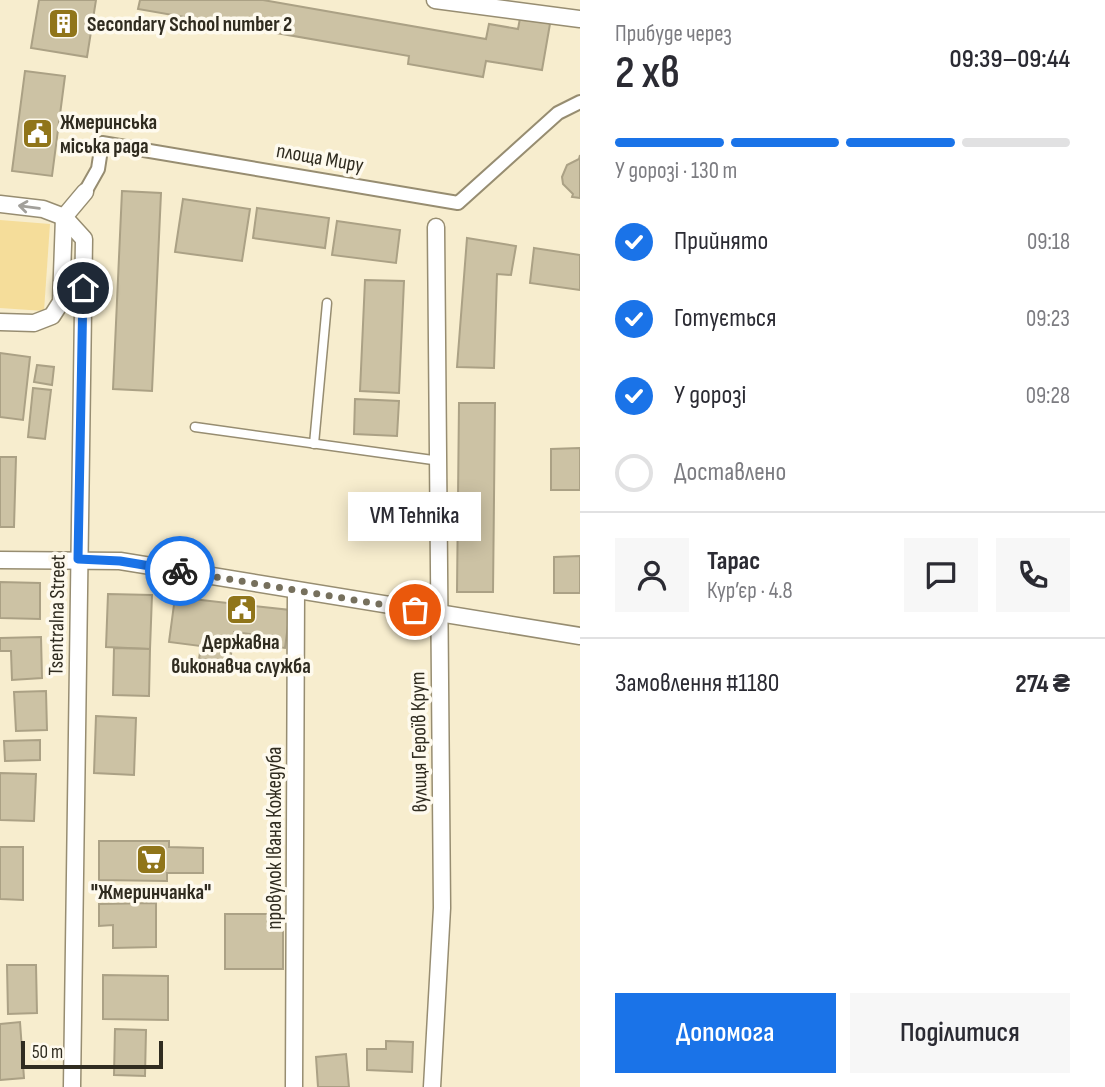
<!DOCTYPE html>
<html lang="uk">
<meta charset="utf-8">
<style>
:root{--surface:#fff;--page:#f7f7f7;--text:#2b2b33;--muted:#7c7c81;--line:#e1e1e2;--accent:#1a73e8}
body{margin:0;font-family:"Sofia Sans Condensed",sans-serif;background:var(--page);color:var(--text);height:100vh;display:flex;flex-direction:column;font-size:26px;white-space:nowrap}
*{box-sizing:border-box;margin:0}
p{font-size:23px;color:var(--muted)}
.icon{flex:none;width:38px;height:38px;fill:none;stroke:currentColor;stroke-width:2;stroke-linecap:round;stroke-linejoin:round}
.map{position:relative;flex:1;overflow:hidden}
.sheet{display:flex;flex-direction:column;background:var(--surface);width:525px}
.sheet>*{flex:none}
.scale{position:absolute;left:21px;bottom:18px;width:142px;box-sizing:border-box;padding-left:7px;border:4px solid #302c20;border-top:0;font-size:19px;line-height:24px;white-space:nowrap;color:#302c20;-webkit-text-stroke:5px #fefaee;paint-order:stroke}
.pin{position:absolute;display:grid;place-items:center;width:60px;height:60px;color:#fff;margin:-30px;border:4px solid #fff;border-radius:50%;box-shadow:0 2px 7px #0007}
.courier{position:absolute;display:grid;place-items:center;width:70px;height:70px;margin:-35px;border:5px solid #1a73e8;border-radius:50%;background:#fff;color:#222;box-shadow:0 2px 9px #0007}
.bubble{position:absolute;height:49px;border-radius:0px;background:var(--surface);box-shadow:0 4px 18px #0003;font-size:23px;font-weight:600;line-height:49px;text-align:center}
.headline em{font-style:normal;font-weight:600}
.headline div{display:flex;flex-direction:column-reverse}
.headline{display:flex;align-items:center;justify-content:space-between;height:119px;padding:0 35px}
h1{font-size:46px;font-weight:600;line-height:52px}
.bar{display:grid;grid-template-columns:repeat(4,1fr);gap:10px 7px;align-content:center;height:84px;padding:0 35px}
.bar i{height:9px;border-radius:5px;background:var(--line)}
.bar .current{background:var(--accent)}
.bar p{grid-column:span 4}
.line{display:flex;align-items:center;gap:18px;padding:0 35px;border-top:2px solid var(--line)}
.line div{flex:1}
.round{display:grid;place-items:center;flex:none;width:74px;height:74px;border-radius:0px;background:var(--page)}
ol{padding:0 35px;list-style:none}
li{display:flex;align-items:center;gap:21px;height:77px}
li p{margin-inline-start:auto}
li .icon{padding:7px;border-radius:50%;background:var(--accent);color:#fff;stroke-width:4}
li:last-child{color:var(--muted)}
li i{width:38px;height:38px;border:4px solid var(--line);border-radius:50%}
.action{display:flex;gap:14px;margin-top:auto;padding:14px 35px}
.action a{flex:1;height:80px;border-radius:0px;background:var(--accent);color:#fff;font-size:28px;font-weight:600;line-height:80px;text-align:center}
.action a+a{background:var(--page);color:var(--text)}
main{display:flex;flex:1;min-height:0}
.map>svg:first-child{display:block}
.green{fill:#f5dd9a}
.building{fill:#ccc2a4;stroke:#aba185;stroke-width:2}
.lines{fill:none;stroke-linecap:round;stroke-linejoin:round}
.service-casing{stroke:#978d71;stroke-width:11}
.pedestrian-casing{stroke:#978d71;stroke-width:16}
.minor-casing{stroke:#978d71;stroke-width:19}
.service{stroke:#fff;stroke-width:8}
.pedestrian{stroke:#fff;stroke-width:12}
.minor{stroke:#fff;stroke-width:16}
.oneway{stroke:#a2a09b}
.done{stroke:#76705d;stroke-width:7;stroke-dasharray:0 12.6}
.route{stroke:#1a73e8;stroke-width:9}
.labels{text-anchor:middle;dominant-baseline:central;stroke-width:7;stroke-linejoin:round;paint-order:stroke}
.poi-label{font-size:21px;font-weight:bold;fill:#302c20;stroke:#fefaee;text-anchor:start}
.street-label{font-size:21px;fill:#302c20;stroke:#fefaee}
</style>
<main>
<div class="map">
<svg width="580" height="1087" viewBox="0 0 580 1087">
<rect width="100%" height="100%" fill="#f7edce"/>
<path class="green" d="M0,220L50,224L44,311L0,308Z"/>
<g class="building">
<path d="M39,0H96L87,57L31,48Z"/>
<path d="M140,0H263L486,39L489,24L518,29L521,13L551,18L542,70L486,61L483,77L408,64L409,56L138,9Z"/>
<path d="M25,71L65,76L52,176L12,171Z"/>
<path d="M580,155V198L572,197L573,194L563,184L562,177L567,165L579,159Z"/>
<path d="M122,191L161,193L152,391L113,389Z"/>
<path d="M183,199L250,209L242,261L175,252Z"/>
<path d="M257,208L329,218L325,248L253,238Z"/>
<path d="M337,221L400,230L396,263L332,255Z"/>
<path d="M467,238L516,246L511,275L497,274L494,368L457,367Z"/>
<path d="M534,248L580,255V290L530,283Z"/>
<path d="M365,280L404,281L399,393L360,391Z"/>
<path d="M0,353L30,357L23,420L0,417Z"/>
<path d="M37,365L54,367L52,385L34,382Z"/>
<path d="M33,388L51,390L45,439L28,437Z"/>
<path d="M355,399L399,401L397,436L354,434Z"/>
<path d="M459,403H495L493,592H457Z"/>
<path d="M580,448V490H551V449Z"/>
<path d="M0,457H16L14,527H0Z"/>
<path d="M580,556V593H554V557Z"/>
<path d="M0,582L40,583V619L0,618Z"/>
<path d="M108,594L152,595L150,649L106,647Z"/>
<path d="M175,597L290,610L285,648L249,644L251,634L234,632L230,662L199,659L201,646L169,642Z"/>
<path d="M41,637L42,678L12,680L11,651H0V638Z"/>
<path d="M114,648L150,649L149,696L113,695Z"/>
<path d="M46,691L47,730L16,731L14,692Z"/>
<path d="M96,716L136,718L134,775L94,773Z"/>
<path d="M40,740V760L5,761L4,741Z"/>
<path d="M0,773L36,774L34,821L0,820Z"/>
<path d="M99,841H169V847L203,848V873H167V881L99,880Z"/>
<path d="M0,847H23V900L0,899Z"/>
<path d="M156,903V947L113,948V925L99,926V904Z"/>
<rect x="225" y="914" width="58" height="55"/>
<path d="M7,965H36L37,1013L8,1014Z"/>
<path d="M103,975L168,976V1020L103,1019Z"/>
<path d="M20,1022L24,1078L0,1080V1024Z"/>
<path d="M115,1029L146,1030L145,1076L114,1075Z"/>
<path d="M386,1041L413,1042L412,1072L367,1070V1049H386Z"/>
<path d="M346,1054L349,1087H318L316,1057Z"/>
</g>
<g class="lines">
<defs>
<g id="service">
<path d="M195,427L440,461"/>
<path d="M314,444L327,303"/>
</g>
<path id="pedestrian" d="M85,192L98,169L102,143L458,203L558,113L580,102"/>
<g id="minor">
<path d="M435,0L580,19"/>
<path d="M0,204L43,209L64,217L84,239L72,1087"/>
<path d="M0,322L34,323L52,316L61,302L64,217L85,192"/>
<path d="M0,560L120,561L580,636"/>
<path d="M294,1087L296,590"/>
<path d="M432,1087L442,908L436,227"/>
</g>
</defs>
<use href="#service" class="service-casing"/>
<use href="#pedestrian" class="pedestrian-casing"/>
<use href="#minor" class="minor-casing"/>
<use href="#service" class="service"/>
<use href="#pedestrian" class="pedestrian"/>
<use href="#minor" class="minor"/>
</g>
<defs><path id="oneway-shaft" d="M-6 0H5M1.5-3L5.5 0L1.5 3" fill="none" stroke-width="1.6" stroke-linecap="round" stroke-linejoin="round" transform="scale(1.75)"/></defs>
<use class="oneway" href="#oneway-shaft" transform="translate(29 207) rotate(-173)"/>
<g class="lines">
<path class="done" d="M180,571L415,610"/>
<path class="route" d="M83,288L78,559L120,561L180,571"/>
</g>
<defs>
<symbol id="building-square" viewBox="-11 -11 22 22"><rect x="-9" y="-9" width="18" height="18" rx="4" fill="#90751a" stroke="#fefaee"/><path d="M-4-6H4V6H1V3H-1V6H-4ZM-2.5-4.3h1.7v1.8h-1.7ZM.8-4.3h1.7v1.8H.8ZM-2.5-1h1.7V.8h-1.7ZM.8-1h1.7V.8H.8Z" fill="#fff"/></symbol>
<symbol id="civic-square" viewBox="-11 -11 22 22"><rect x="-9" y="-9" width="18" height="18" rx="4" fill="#90751a" stroke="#fefaee"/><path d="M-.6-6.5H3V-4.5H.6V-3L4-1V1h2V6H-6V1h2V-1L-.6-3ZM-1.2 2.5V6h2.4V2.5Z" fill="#fff"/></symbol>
<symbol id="supermarket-square" viewBox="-11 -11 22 22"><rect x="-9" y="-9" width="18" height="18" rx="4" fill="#90751a" stroke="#fefaee"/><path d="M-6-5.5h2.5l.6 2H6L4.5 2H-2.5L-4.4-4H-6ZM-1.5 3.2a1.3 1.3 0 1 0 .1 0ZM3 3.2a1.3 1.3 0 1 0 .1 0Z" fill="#fff"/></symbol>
</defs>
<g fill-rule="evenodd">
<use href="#building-square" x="46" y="6" width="35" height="35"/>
<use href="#civic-square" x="20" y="116" width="35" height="35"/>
<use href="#civic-square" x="224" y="592" width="35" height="35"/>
<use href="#supermarket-square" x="134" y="842" width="35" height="35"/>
</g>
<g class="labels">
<g class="poi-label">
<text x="87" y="24">Secondary School number 2</text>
<text x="60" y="122">Жмеринська<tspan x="60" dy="24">міська рада</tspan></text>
<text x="241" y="642" text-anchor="middle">Державна<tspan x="241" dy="24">виконавча служба</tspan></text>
<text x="151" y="892" text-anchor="middle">"Жмеринчанка"</text>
</g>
<g class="street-label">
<text transform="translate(320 158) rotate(10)">площа Миру</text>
<text transform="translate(57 615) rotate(-89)">Tsentralna Street</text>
<text transform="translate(419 742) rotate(-91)">вулиця Героїв Крут</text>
<text transform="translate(274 838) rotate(-90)">провулок Івана Кожедуба</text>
</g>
</g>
</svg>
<div class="scale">50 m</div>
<div class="pin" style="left:415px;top:610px;background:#ea580c"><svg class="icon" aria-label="bag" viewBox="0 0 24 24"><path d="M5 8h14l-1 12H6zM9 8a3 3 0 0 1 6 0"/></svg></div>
<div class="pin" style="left:83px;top:288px;background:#1f2937"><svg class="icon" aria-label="home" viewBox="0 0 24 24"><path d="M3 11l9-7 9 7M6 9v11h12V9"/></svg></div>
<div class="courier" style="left:180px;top:571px"><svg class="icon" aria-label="bike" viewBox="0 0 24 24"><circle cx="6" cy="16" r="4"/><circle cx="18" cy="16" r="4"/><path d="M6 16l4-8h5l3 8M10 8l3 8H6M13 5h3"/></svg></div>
<div class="bubble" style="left:348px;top:492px;width:133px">VM Tehnika</div>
</div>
<section class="sheet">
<div class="headline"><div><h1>2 хв</h1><p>Прибуде через</p></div><em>09:39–09:44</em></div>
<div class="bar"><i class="current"></i><i class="current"></i><i class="current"></i><i></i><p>У дорозі · 130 m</p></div>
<ol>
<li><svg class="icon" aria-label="check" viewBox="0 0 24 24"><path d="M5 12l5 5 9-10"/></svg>Прийнято<p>09:18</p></li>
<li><svg class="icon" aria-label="check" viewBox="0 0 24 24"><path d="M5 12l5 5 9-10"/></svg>Готується<p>09:23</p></li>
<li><svg class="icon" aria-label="check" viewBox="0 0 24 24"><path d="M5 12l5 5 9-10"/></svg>У дорозі<p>09:28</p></li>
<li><i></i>Доставлено</li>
</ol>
<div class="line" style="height:126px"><a class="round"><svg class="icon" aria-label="person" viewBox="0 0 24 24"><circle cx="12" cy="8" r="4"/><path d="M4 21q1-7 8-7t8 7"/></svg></a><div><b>Тарас</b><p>Кур’єр · 4.8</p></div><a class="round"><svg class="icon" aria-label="chat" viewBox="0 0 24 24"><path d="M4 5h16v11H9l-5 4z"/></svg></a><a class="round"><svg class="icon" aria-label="phone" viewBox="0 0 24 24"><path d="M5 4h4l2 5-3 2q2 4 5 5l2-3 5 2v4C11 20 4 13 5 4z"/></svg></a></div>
<div class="line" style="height:91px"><div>Замовлення #1180</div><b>274 ₴</b></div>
<div class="action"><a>Допомога</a><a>Поділитися</a></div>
</section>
</main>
